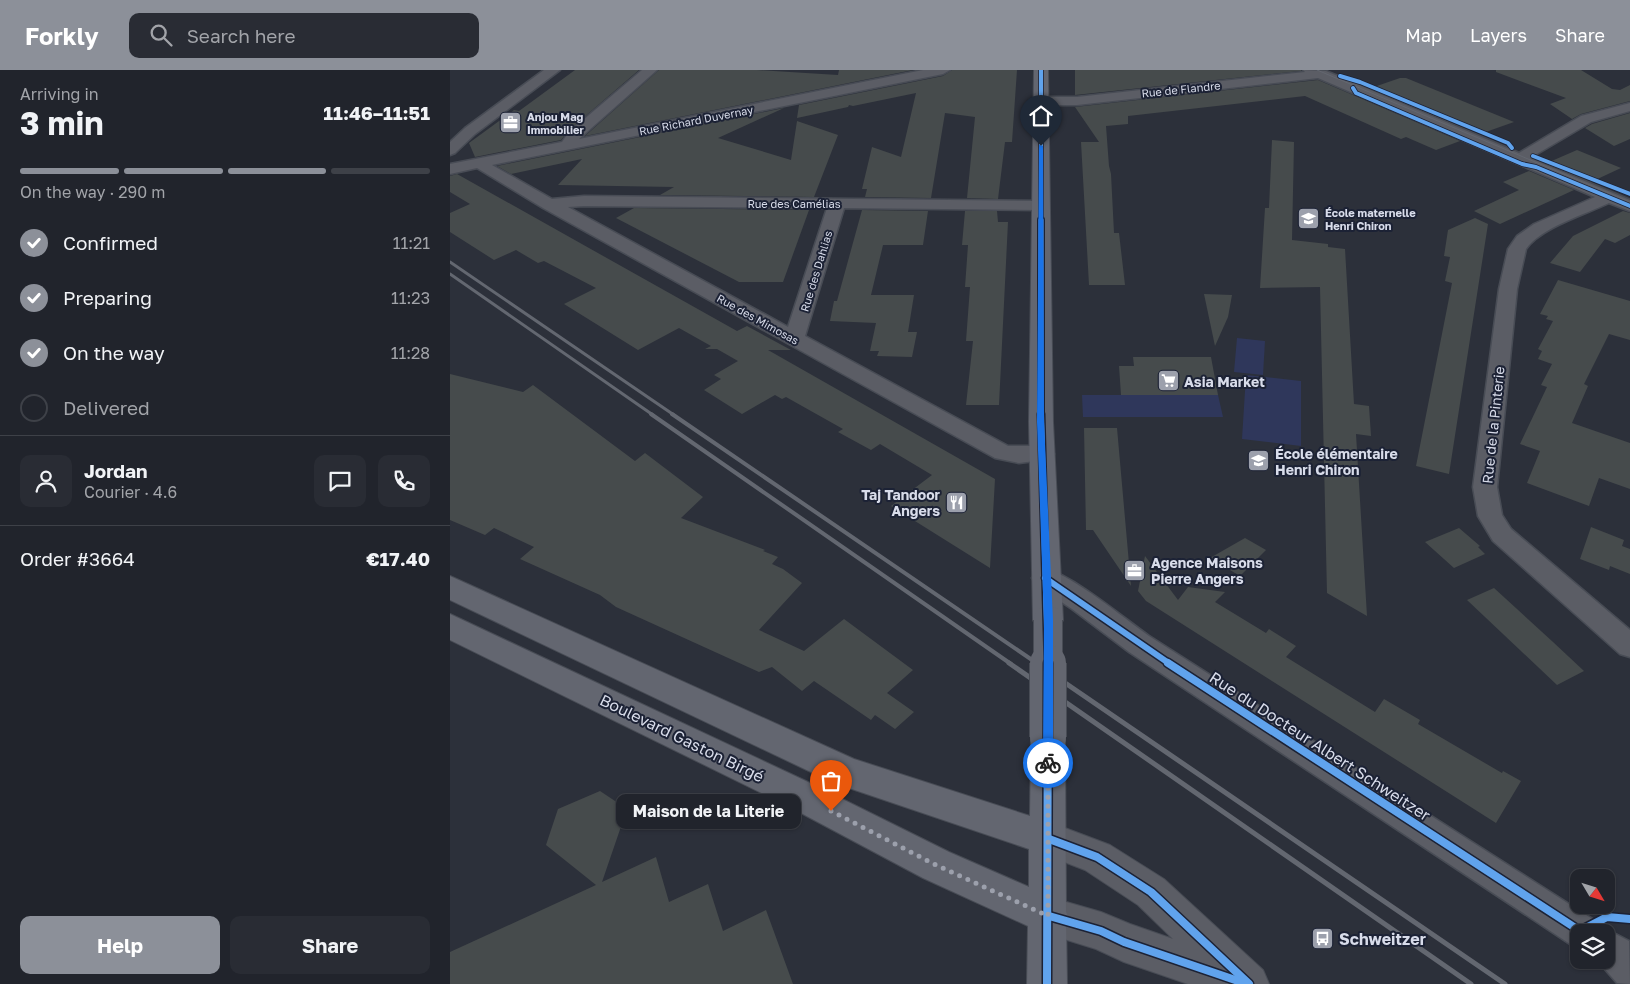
<!DOCTYPE html>
<meta charset="utf-8">
<style>
:root{--surface:#21242c;--page:#292c34;--text:#f1f3f6;--muted:#a2a4a9;--line:#3e4148;--accent:#8c9099}
body{margin:0;font-family:"Golos Text",sans-serif;background:var(--page);color:var(--text);height:100vh;display:flex;flex-direction:column;font-size:19px;white-space:nowrap}
*{box-sizing:border-box;margin:0}
p{font-size:16px;color:var(--muted)}
.icon{flex:none;width:28px;height:28px;fill:none;stroke:currentColor;stroke-width:2;stroke-linecap:round;stroke-linejoin:round}
.map{position:relative;flex:1;overflow:hidden}
.details{display:flex;flex-direction:column;background:var(--surface);width:450px}
.details>*{flex:none}
.needle{width:32px;rotate:128deg}
.tools{position:absolute;left:1120px;top:799px;display:grid;gap:10px}
.tools a{display:grid;place-items:center;width:45px;height:45px;border-radius:10px;background:var(--surface);box-shadow:0 1px 4px #0004,0 0 0 1px var(--line);font-size:25px}
.pin{position:absolute;display:grid;place-items:center;width:42px;height:42px;color:#fff;margin:-51px -21px;border-radius:50% 50% 50% 0;rotate:-45deg;box-shadow:0 0 5px #0007}
.pin .icon{rotate:45deg}
.courier{position:absolute;display:grid;place-items:center;width:50px;height:50px;margin:-25px;border:4px solid #1a73e8;border-radius:50%;background:#fff;color:#222;box-shadow:0 1px 6px #0007}
.bubble{position:absolute;height:35px;border-radius:10px;background:var(--surface);box-shadow:0 1px 4px #0004,0 0 0 1px var(--line);font-size:16px;font-weight:700;line-height:35px;text-align:center}
.overview em{font-style:normal;font-weight:700}
.overview div{display:flex;flex-direction:column-reverse}
.overview{display:flex;align-items:center;justify-content:space-between;height:85px;padding:0 20px}
h1{font-size:32px;font-weight:700;line-height:38px}
.bar{display:grid;grid-template-columns:repeat(4,1fr);gap:8px 5px;align-content:center;height:60px;padding:0 20px}
.bar i{height:6px;border-radius:4px;background:var(--line)}
.bar .selected{background:var(--accent)}
.bar p{grid-column:span 4}
.line{display:flex;align-items:center;gap:12px;padding:0 20px;border-top:1px solid var(--line)}
.line div{flex:1}
.round{display:grid;place-items:center;flex:none;width:52px;height:52px;border-radius:10px;background:var(--page)}
ol{padding:0 20px;list-style:none}
li{display:flex;align-items:center;gap:15px;height:55px}
li p{margin-inline-start:auto}
li .icon{padding:5px;border-radius:50%;background:var(--accent);color:#fff;stroke-width:4}
li:last-child{color:var(--muted)}
li i{width:28px;height:28px;border:2px solid var(--line);border-radius:50%}
.action{display:flex;gap:10px;margin-top:auto;padding:10px 20px}
.action a{flex:1;height:58px;border-radius:10px;background:var(--accent);color:#fff;font-size:20px;font-weight:700;line-height:58px;text-align:center}
.action a+a{background:var(--page);color:var(--text)}
header{display:flex;align-items:center;gap:30px;box-sizing:border-box;height:70px;padding:0 25px;background:var(--accent);color:#fff}
header strong{font-size:24px}
nav{display:flex;gap:28px;margin-inline-start:auto;font-size:18px}
.search{width:350px;height:45px;background:var(--page);display:flex;align-items:center;gap:12px;box-sizing:border-box;padding:0 18px;border-radius:10px;color:var(--muted);font-size:19px}
main{display:flex;flex:1;min-height:0}
.map>svg:first-child{display:block}
.green{fill:#2f375b}
.building{fill:#464b4c}
.lines{fill:none;stroke-linecap:round;stroke-linejoin:round}
.minor-casing{stroke:#484c55;stroke-width:3}
.tertiary-casing{stroke:#484c55;stroke-width:2}
.secondary-casing{stroke:#484c55;stroke-width:2}
.minor{fill:#5b5d65;fill-rule:evenodd}
.tertiary{fill:#5b5d65;fill-rule:evenodd}
.secondary{fill:#636670;fill-rule:evenodd}
.tram{stroke:#636770;stroke-width:1}
.rail-far2{stroke:#636770;stroke-width:3}
.rail-far1{stroke:#636770;stroke-width:4}
.rail{stroke:#636770;stroke-width:5}
.secondary-bridge-far1-casing{stroke:#484c55;stroke-width:30;stroke-linecap:butt}
.secondary-bridge-casing{stroke:#484c55;stroke-width:38;stroke-linecap:butt}
.secondary-bridge-far1{stroke:#636670;stroke-width:28}
.secondary-bridge{stroke:#636670;stroke-width:36}
.cycleway-far3-casing{stroke:#1c2235;stroke-width:5.5}
.cycleway-far2-casing{stroke:#1c2235;stroke-width:8}
.cycleway-far1-casing{stroke:#1c2235;stroke-width:9}
.cycleway-casing{stroke:#1c2235;stroke-width:11}
.cycleway-far3{stroke:#60a3ed;stroke-width:4}
.cycleway-far2{stroke:#60a3ed;stroke-width:5}
.cycleway-far1{stroke:#60a3ed;stroke-width:6}
.cycleway{stroke:#60a3ed;stroke-width:8}
.route{fill:#1a73e8}
.done{stroke:#9ca0ac;stroke-width:5;stroke-dasharray:0 9}
.labels{text-anchor:middle;dominant-baseline:central;stroke-width:4;stroke-linejoin:round;paint-order:stroke}
.far-street-label{font-size:11px;fill:#d8dcea;stroke:#1c2235}
.far-poi-label{font-size:11px;font-weight:bold;fill:#d8dcea;stroke:#1c2235;text-anchor:start}
.poi-label{font-size:14px;font-weight:bold;fill:#d8dcea;stroke:#1c2235;text-anchor:start}
.street-label{font-size:14px;fill:#d8dcea;stroke:#1c2235}
.near-street-label{font-size:16px;fill:#d8dcea;stroke:#1c2235}
.near-poi-label{font-size:16px;font-weight:bold;fill:#d8dcea;stroke:#1c2235;text-anchor:start}
</style>
<header>
<strong>Forkly</strong>
<div class="search"><svg class="icon" aria-label="search" viewBox="0 0 24 24"><circle cx="10" cy="10" r="6"/><path d="M15 15l6 6"/></svg>Search here</div>
<nav><a>Map</a><a>Layers</a><a>Share</a></nav>
</header>
<main>
<section class="details">
<div class="overview"><div><h1>3 min</h1><p>Arriving in</p></div><em>11:46–11:51</em></div>
<div class="bar"><i class="selected"></i><i class="selected"></i><i class="selected"></i><i></i><p>On the way · 290 m</p></div>
<ol>
<li><svg class="icon" aria-label="check" viewBox="0 0 24 24"><path d="M5 12l5 5 9-10"/></svg>Confirmed<p>11:21</p></li>
<li><svg class="icon" aria-label="check" viewBox="0 0 24 24"><path d="M5 12l5 5 9-10"/></svg>Preparing<p>11:23</p></li>
<li><svg class="icon" aria-label="check" viewBox="0 0 24 24"><path d="M5 12l5 5 9-10"/></svg>On the way<p>11:28</p></li>
<li><i></i>Delivered</li>
</ol>
<div class="line" style="height:90px"><a class="round"><svg class="icon" aria-label="person" viewBox="0 0 24 24"><circle cx="12" cy="8" r="4"/><path d="M4 21q1-7 8-7t8 7"/></svg></a><div><b>Jordan</b><p>Courier · 4.6</p></div><a class="round"><svg class="icon" aria-label="chat" viewBox="0 0 24 24"><path d="M4 5h16v11H9l-5 4z"/></svg></a><a class="round"><svg class="icon" aria-label="phone" viewBox="0 0 24 24"><path d="M5 4h4l2 5-3 2q2 4 5 5l2-3 5 2v4C11 20 4 13 5 4z"/></svg></a></div>
<div class="line" style="height:65px"><div>Order #3664</div><b>€17.40</b></div>
<div class="action"><a>Help</a><a>Share</a></div>
</section>
<div class="map">
<svg width="1180" height="914" viewBox="0 0 1180 914">
<rect width="100%" height="100%" fill="#2c303a"/>
<g class="green">
<path d="M787,268L815,271L813,305L784,302Z"/>
<path d="M796,305L851,311V376L792,369Z"/>
<path d="M632,325H768L773,347H633Z"/>
</g>
<g class="building">
<path d="M125,0H189L118,61L111,70L25,87L19,73L64,40L69,41Z"/>
<path d="M209,0H307L388,5L389,0H463L135,66Z"/>
<path d="M502,0H567L562,72H555L548,129L517,128L525,47L495,43L481,128L415,127L417,119H412L422,77L451,87L466,23L403,36L399,35L398,37L347,48L349,35L493,6Z"/>
<path d="M625,0H851V1L625,25Z"/>
<path d="M1046,0H1131L1162,19L1170,20L1180,15V31L1131,44L1122,49L1100,34L1116,28L1046,2Z"/>
<path d="M950,8H956L1064,52L1030,64L921,18Z"/>
<path d="M868,10L1010,71L986,80L956,67L951,69L855,26L678,46V54L656,56L659,96L661,104L664,163H669L675,215H639L631,72H649L625,37Z"/>
<path d="M334,38L268,68L341,90L347,51L388,65L364,127L210,125L224,117L108,115L132,89L61,104L47,96Z"/>
<path d="M1180,43V69L1164,76L1135,58L1142,54Z"/>
<path d="M822,70L844,72L842,170L878,174V177L895,179L904,334L919,336L921,366L906,364L917,546L877,523L870,217L810,218L815,138H819Z"/>
<path d="M1127,80L1171,98L1141,112L1097,93Z"/>
<path d="M1079,101L1124,120L1050,154L1024,141L1069,120L1053,112Z"/>
<path d="M7,104L287,261L297,256L341,280H318L545,409L540,498L441,436L482,405L430,374L421,380L388,362L393,359L336,327L332,329L325,325L292,344L254,320L271,309L264,305L288,291L267,279H255L261,276L229,258L188,280L114,234L146,218L94,191L88,193L66,180L44,190L0,162V143L20,134L0,122V106Z"/>
<path d="M184,138L359,140L333,212H289L166,148Z"/>
<path d="M412,140L478,141L473,175H433L421,225H464L458,262H467L462,287L427,286L429,281H420L426,253L380,251L384,231H387Z"/>
<path d="M515,141H547L548,152H558L549,335H516L523,271H516L520,217H515L518,175H512Z"/>
<path d="M1173,141L1180,143V165L1165,173L1155,169L1130,202L1100,193L1123,166Z"/>
<path d="M1025,148L1038,154L999,404L966,396L1002,213L995,211L1000,187L994,186L998,160Z"/>
<path d="M1108,210L1180,231V270L1159,264L1134,314L1138,316L1122,353L1180,373V419L1149,408L1139,436L1077,413L1090,381L1070,374L1097,317L1091,315L1102,294L1088,289L1092,281L1088,279L1103,251L1096,249L1098,246L1090,244Z"/>
<path d="M754,224L782,225L778,247L765,276Z"/>
<path d="M683,287H761L768,325H671L669,296H684Z"/>
<path d="M0,304L73,322L83,315L185,391L195,383L253,427L231,448L315,480L313,481L328,487L322,494L333,499L352,513L309,560L354,581L394,549L463,600L437,623L464,642L445,659L425,645L421,650L364,611L352,621L322,597L309,602L166,537L150,525L70,489L84,477L44,458L35,465L0,450Z"/>
<path d="M634,358H667L681,516L643,460H636Z"/>
<path d="M1141,457L1174,470L1172,476L1180,479V504L1160,496L1159,500L1130,489Z"/>
<path d="M1009,458L1030,476L1028,477L1035,484L1004,498L975,472Z"/>
<path d="M795,468L816,480L790,506L760,488Z"/>
<path d="M695,486L728,530L738,517L775,522L765,532L816,563L819,559L846,576L836,587L925,642L934,629L970,650L968,654L1052,703L1053,701L1071,711L1046,753L696,531L688,521Z"/>
<path d="M1044,518L1103,572L1134,601L1107,615L1017,530Z"/>
<path d="M150,721L177,739L152,812L206,787L219,832L258,814L273,861L316,840L343,914H0V882L146,815L96,775L108,739Z"/>
</g>
<g class="lines">
<defs>
<g id="minor">
<path d="M94,0H110L25,64L5,83L0,85V72L15,58Z"/>
<path d="M192,0H207L129,69L473,0H500L493,4L42,95L102,129L134,126L596,131L598,135L596,139L590,140L394,138L355,266L558,376H592L600,379L604,384L600,389L569,393L545,388L93,138L27,98L0,104V94L112,72L119,62ZM134,136L377,138L338,257L118,137Z"/>
<path d="M853,0L876,1L1069,83L1131,46L1180,33V41L1141,52L1080,88L1180,130V141L1159,133C1136,144 1090,158 1076,179L1067,219L1047,417L1052,445L1061,459L1180,560V587L1170,584L1043,471L1028,446L1023,417L1049,219L1058,179L1067,166L1084,154L1145,127L868,8L627,35H592L587,34L585,31L587,28L592,27H627L855,2Z"/>
<path d="M595,498C626,508 671,546 699,566L1144,850L1150,862L1156,859L1179,871L1180,914L1167,913L1153,897L1144,890H1156V862H1129V878L1120,874L679,582L622,539L586,515L582,508L586,501Z"/>
</g>
<path id="tertiary" d="M599,752L660,775L714,809L813,900L819,914H738L674,892L646,879L585,860L580,846L585,832L599,827L651,842L680,854L723,869L688,835L635,800L586,781L581,769L586,757Z"/>
<g id="secondary">
<path d="M584,0H598L603,352L613,550L609,558L598,562L587,558L583,550L579,352Z"/>
<path d="M0,506L404,689L580,746L581,667L586,657L598,652L610,657L615,667L616,842L618,846L616,850L617,914H577L578,856L473,808L334,734L0,570V544L358,712L499,782L579,817V779L384,713L0,530Z"/>
</g>
</defs>
<use href="#minor" class="minor-casing"/>
<use href="#tertiary" class="tertiary-casing"/>
<use href="#secondary" class="secondary-casing"/>
<use href="#minor" class="minor"/>
<use href="#tertiary" class="tertiary"/>
<use href="#secondary" class="secondary"/>
<path class="tram" d="M867,0L1180,132"/>
<g class="rail-far2">
<path d="M0,192L224,345"/>
<path d="M0,204L203,345"/>
</g>
<g class="rail-far1">
<path d="M201,344L561,594"/>
<path d="M222,344L588,594"/>
</g>
<g class="rail">
<path d="M559,593L1021,914"/>
<path d="M586,593L1055,914"/>
</g>
<defs>
<path id="secondary-bridge-far1" d="M598,550V594"/>
<path id="secondary-bridge" d="M598,593V667"/>
</defs>
<use href="#secondary-bridge-far1" class="secondary-bridge-far1-casing"/>
<use href="#secondary-bridge" class="secondary-bridge-casing"/>
<use href="#secondary-bridge-far1" class="secondary-bridge-far1"/>
<use href="#secondary-bridge" class="secondary-bridge"/>
<defs>
<g id="cycleway-far3">
<path d="M591,0V151"/>
<path d="M890,6L910,12L1058,73L1062,78"/>
<path d="M903,18L906,23L1072,94L1086,97L1180,136"/>
<path d="M1083,86L1180,124"/>
</g>
<path id="cycleway-far2" d="M591,150V345"/>
<g id="cycleway-far1">
<path d="M591,344L598,594"/>
<path d="M595,508L720,594"/>
</g>
<g id="cycleway">
<path d="M718,593L1130,861L1157,847L1180,849"/>
<path d="M599,769L647,787L701,822L799,914"/>
<path d="M599,846L651,861L674,872L797,914"/>
<path d="M597,914L598,593"/>
</g>
</defs>
<use href="#cycleway-far3" class="cycleway-far3-casing"/>
<use href="#cycleway-far2" class="cycleway-far2-casing"/>
<use href="#cycleway-far1" class="cycleway-far1-casing"/>
<use href="#cycleway" class="cycleway-casing"/>
<use href="#cycleway-far3" class="cycleway-far3"/>
<use href="#cycleway-far2" class="cycleway-far2"/>
<use href="#cycleway-far1" class="cycleway-far1"/>
<use href="#cycleway" class="cycleway"/>
</g>
<path class="route" d="M589,75L593,76L594,352L603,550V693L598,697L593,693L594,550L587,352Z"/>
<g class="lines">
<path class="done" d="M381,741L486,795L598,846V693"/>
</g>
<defs>
<symbol id="office-square" viewBox="-11 -11 22 22"><rect x="-9" y="-9" width="18" height="18" rx="4" fill="#9ca0ac" stroke="#1c2235"/><path d="M-6-3h4V-5.5h4V-3h4V5H-6ZM-1-4.5V-3h2v-1.5ZM-6 0V1H6V0Z" fill="#fff"/></symbol>
<symbol id="school-square" viewBox="-11 -11 22 22"><rect x="-9" y="-9" width="18" height="18" rx="4" fill="#9ca0ac" stroke="#1c2235"/><path d="M0-5L7-2L0 1L-7-2ZM-4 1L0 2.5L4 1V4Q0 6-4 4Z" fill="#fff"/></symbol>
<symbol id="supermarket-square" viewBox="-11 -11 22 22"><rect x="-9" y="-9" width="18" height="18" rx="4" fill="#9ca0ac" stroke="#1c2235"/><path d="M-6-5.5h2.5l.6 2H6L4.5 2H-2.5L-4.4-4H-6ZM-1.5 3.2a1.3 1.3 0 1 0 .1 0ZM3 3.2a1.3 1.3 0 1 0 .1 0Z" fill="#fff"/></symbol>
<symbol id="restaurant-square" viewBox="-11 -11 22 22"><rect x="-9" y="-9" width="18" height="18" rx="4" fill="#9ca0ac" stroke="#1c2235"/><path d="M-5-6h1v4h1v-4h1v4h1v-4h1v5L-1.5 .5V6h-2V.5L-5-1ZM5-6V6H3V1.5H1.5Q1.5-4 5-6Z" fill="#fff"/></symbol>
<symbol id="bus-square" viewBox="-11 -11 22 22"><rect x="-9" y="-9" width="18" height="18" rx="4" fill="#9ca0ac" stroke="#1c2235"/><path d="M-5-6H5V4H4V6H2V4H-2V6H-4V4H-5ZM-3.5-4V0h7V-4ZM-3.5 1.2v1.5H-2V1.2ZM2 1.2v1.5H3.5V1.2Z" fill="#fff"/></symbol>
</defs>
<g fill-rule="evenodd">
<use href="#office-square" x="48" y="40" width="25" height="25"/>
<use href="#school-square" x="846" y="136" width="25" height="25"/>
<use href="#supermarket-square" x="706" y="298" width="25" height="25"/>
<use href="#school-square" x="796" y="378" width="25" height="25"/>
<use href="#restaurant-square" x="494" y="420" width="25" height="25"/>
<use href="#office-square" x="672" y="488" width="25" height="25"/>
<use href="#bus-square" x="860" y="856" width="25" height="25"/>
</g>
<g class="labels">
<g class="far-street-label">
<text transform="translate(731 19) rotate(-6)">Rue de Flandre</text>
<text transform="translate(246 50) rotate(-11)">Rue Richard Duvernay</text>
<text x="344" y="133">Rue des Camélias</text>
<text transform="translate(366 201) rotate(-73)">Rue des Dahlias</text>
<text transform="translate(308 249) rotate(29)">Rue des Mimosas</text>
</g>
<g class="far-poi-label">
<text x="77" y="46">Anjou Mag<tspan x="77" dy="13">Immobilier</tspan></text>
<text x="875" y="142">École maternelle<tspan x="875" dy="13">Henri Chiron</tspan></text>
</g>
<g class="poi-label">
<text x="734" y="311">Asia Market</text>
<text x="825" y="383">École élémentaire<tspan x="825" dy="16">Henri Chiron</tspan></text>
<text x="490" y="424" text-anchor="end">Taj Tandoor<tspan x="490" dy="16">Angers</tspan></text>
<text x="701" y="492">Agence Maisons<tspan x="701" dy="16">Pierre Angers</tspan></text>
</g>
<g class="street-label">
<text transform="translate(1043 355) rotate(-84)">Rue de la Pinterie</text>
</g>
<g class="near-street-label">
<text transform="translate(232 668) rotate(26)">Boulevard Gaston Birgé</text>
<text transform="translate(870 676) rotate(33)">Rue du Docteur Albert Schweitzer</text>
</g>
<g class="near-poi-label">
<text x="889" y="869">Schweitzer</text>
</g>
</g>
</svg>
<div class="tools">
<a><svg class="needle" viewBox="-14 -14 28 28"><path d="M0-13l5 13h-10z" fill="#e53935"/><path d="M0 13l5-13h-10z" fill="#a2a4a9"/></svg></a>
<a><svg class="icon" aria-label="layers" viewBox="0 0 24 24"><path d="M12 4l9 5-9 5-9-5zM3 14l9 5 9-5"/></svg></a>
</div>
<div class="pin" style="left:381px;top:741px;background:#ea580c"><svg class="icon" aria-label="bag" viewBox="0 0 24 24"><path d="M5 8h14l-1 12H6zM9 8a3 3 0 0 1 6 0"/></svg></div>
<div class="pin" style="left:591px;top:76px;background:#1f2937"><svg class="icon" aria-label="home" viewBox="0 0 24 24"><path d="M3 11l9-7 9 7M6 9v11h12V9"/></svg></div>
<div class="courier" style="left:598px;top:693px"><svg class="icon" aria-label="bike" viewBox="0 0 24 24"><circle cx="6" cy="16" r="4"/><circle cx="18" cy="16" r="4"/><path d="M6 16l4-8h5l3 8M10 8l3 8H6M13 5h3"/></svg></div>
<div class="bubble" style="left:166px;top:724px;width:185px">Maison de la Literie</div>
</div>
</main>
